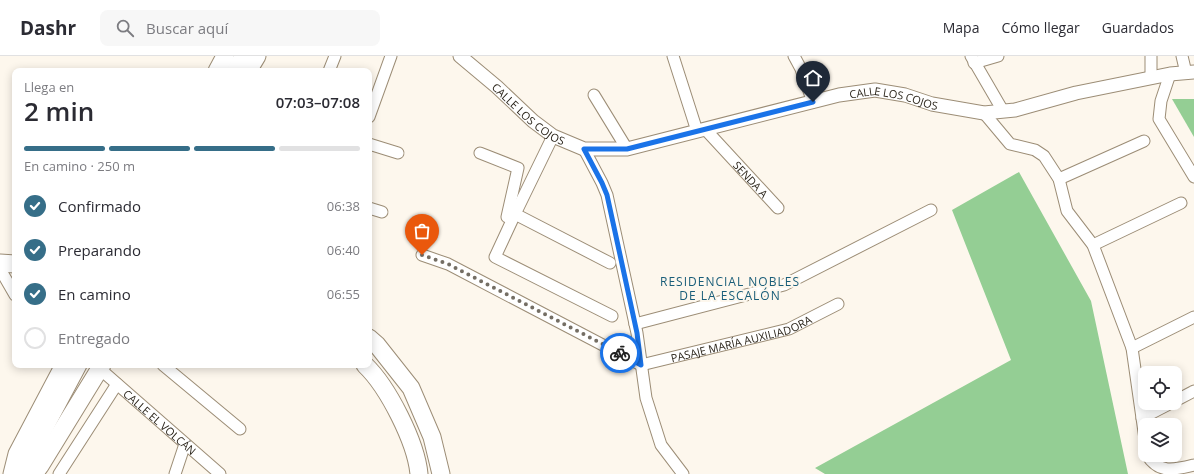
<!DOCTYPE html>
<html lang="es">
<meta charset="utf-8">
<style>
:root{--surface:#fff;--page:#f7f7f7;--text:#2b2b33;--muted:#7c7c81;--line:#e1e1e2;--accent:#366e88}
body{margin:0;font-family:"Open Sans",sans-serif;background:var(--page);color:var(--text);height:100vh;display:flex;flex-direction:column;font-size:15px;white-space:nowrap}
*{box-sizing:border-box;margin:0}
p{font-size:13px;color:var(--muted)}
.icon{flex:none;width:22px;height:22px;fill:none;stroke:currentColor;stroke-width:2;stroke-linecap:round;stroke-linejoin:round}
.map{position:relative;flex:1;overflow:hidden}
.side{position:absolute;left:12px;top:12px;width:360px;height:300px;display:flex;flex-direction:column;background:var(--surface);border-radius:8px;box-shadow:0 2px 10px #0003}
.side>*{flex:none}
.buttons{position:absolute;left:1138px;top:310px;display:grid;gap:8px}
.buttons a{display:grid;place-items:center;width:44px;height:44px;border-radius:8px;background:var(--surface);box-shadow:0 2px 10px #0003;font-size:20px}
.pin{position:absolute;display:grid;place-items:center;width:34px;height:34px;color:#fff;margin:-41px -17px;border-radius:50% 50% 50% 0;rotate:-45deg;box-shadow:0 0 4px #0007}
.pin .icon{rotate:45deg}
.courier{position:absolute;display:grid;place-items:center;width:40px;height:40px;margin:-20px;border:3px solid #1a73e8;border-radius:50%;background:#fff;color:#222;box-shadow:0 1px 5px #0007}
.overview em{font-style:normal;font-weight:600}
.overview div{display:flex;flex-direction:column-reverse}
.overview{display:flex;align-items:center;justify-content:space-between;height:68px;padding:0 12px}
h1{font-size:26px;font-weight:600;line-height:30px}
.bar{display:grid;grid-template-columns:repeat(4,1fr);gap:6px 4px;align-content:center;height:48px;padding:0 12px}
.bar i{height:5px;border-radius:3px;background:var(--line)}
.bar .selected{background:var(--accent)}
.bar p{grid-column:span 4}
ol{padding:0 12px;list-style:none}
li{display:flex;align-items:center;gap:12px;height:44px}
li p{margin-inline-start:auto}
li .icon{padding:4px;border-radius:50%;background:var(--accent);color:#fff;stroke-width:4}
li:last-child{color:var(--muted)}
li i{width:22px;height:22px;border:2px solid var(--line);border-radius:50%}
header{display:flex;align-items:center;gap:24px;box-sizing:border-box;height:56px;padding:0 20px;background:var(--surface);border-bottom:1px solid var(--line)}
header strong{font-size:19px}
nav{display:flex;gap:22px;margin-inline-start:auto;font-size:14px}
.search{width:280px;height:36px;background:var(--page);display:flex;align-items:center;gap:10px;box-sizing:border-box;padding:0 14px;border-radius:8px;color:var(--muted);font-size:15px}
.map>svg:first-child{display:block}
.forest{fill:#94ce94}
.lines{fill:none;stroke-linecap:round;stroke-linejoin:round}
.minor-casing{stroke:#9c8d76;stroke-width:13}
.tertiary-casing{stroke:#9c8d76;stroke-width:15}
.secondary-casing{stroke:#9c8d76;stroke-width:17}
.primary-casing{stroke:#9c8d76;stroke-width:19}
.minor{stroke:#fff;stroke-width:11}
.tertiary{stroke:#fff;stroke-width:13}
.secondary{stroke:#fff;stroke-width:15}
.primary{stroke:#fff;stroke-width:17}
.done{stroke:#746e64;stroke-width:4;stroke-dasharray:0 7.2}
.route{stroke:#1a73e8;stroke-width:5}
.labels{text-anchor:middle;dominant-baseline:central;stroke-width:4;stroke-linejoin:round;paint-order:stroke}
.street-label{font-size:11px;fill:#2b251b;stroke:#fdf7ed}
.neighbourhood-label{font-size:12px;letter-spacing:1px;fill:#195d79;stroke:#fdf7ed}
</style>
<header>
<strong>Dashr</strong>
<div class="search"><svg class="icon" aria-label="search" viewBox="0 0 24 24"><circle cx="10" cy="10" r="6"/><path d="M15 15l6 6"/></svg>Buscar aquí</div>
<nav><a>Mapa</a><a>Cómo llegar</a><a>Guardados</a></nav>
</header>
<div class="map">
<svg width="1194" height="418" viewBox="0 0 1194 418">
<rect width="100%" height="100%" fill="#fdf7ed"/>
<g class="forest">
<path d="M1172,43H1194V81Z"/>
<path d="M1019,116L1091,245L1128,418H825L815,412L1011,304L952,154Z"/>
</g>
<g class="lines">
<defs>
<g id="minor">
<path d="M673,0L697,75"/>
<path d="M794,0L801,13L813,46"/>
<path d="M971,0L1003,55"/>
<path d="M1151,0V22"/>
<path d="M1182,0L1186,17"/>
<path d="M974,7L998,0"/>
<path d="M329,15L335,0"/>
<path d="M1170,18L1161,45L1159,63L1194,121"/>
<path d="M594,39L627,93"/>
<path d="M984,57L1010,88L1035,94L1044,100L1059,123L1067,155L1093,189L1132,292L1145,383"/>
<path d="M369,61L391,0"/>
<path id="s1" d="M705,73L778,152"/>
<path d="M553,80L515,158L610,207"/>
<path d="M369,88L398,97"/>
<path d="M584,93L602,127L607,139L637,277L646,342L661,389L683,418"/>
<path d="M480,97L518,112L507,161"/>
<path d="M1059,123L1144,85"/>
<path d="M369,152L382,156"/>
<path d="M515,158L495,201L612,260"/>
<path d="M1093,189L1181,147"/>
<path id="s2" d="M422,199L448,208L641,309L789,273L838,248"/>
<path d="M0,213L15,239"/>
<path d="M635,268L784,229L931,154"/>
<path d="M1132,292L1194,261"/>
<path d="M163,309L240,373"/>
<path id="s3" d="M100,313L220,418"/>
<path d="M1175,345L1194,335"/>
<path d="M1142,362L1171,347"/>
<path d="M1147,399C1159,418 1174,414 1194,409"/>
<path d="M59,418L117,328"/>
<path d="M175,418L185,388"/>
</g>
<g id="tertiary">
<path id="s4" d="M460,0L497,31L533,65L553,80L584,93H627L839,39L875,34L905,39L932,48L984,57L1015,54L1076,37L1170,18L1194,16"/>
</g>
<g id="secondary">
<path d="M234,15L242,0"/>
<path d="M21,418L79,309"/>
</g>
<g id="primary">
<path d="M217,15L225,0"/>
<path d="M248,15L257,0"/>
<path d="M0,207L15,208"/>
<path d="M369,282L377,289L411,332L432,381L441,418"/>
<path d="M365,309C388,331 416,386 419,418"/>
<path d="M12,418L17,398L64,309"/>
<path d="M34,418L40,410L102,309"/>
</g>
</defs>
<use href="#minor" class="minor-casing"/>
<use href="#tertiary" class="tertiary-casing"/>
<use href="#secondary" class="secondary-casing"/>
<use href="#primary" class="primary-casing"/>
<use href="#minor" class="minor"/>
<use href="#tertiary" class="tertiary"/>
<use href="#secondary" class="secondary"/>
<use href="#primary" class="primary"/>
</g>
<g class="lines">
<path class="done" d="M422,199L448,208L620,297"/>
<path class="route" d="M620,297L641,309L637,277L607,139L602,127L584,93H627L813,46"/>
</g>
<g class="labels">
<g class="street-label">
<text stroke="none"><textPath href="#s4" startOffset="474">CALLE LOS COJOS</textPath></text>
<text stroke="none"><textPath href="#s4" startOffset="90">CALLE LOS COJOS</textPath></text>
<text stroke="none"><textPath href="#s1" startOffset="68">SENDA A</textPath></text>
<text stroke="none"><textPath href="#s2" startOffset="349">PASAJE MARÍA AUXILIADORA</textPath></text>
<text stroke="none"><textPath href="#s3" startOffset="80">CALLE EL VOLCÁN</textPath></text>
</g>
<g class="neighbourhood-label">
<text x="730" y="225">RESIDENCIAL NOBLES<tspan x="730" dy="14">DE LA ESCALÓN</tspan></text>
</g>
</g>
</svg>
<div class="buttons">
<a><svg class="icon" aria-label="locate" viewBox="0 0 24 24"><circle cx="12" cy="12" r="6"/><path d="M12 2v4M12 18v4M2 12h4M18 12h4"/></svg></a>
<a><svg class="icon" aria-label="layers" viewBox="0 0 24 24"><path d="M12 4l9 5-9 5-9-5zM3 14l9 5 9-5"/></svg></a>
</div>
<div class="pin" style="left:422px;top:199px;background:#ea580c"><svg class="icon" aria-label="bag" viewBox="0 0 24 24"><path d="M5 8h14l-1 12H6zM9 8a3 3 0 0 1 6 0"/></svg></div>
<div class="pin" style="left:813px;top:46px;background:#1f2937"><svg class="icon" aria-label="home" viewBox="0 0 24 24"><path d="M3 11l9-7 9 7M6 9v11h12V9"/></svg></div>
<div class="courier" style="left:620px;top:297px"><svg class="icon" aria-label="bike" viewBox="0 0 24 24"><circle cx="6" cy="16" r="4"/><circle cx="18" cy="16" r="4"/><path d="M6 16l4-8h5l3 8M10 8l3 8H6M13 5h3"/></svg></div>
<section class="side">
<div class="overview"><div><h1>2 min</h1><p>Llega en</p></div><em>07:03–07:08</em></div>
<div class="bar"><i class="selected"></i><i class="selected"></i><i class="selected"></i><i></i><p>En camino · 250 m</p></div>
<ol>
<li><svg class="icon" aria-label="check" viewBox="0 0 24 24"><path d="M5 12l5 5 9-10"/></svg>Confirmado<p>06:38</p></li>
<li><svg class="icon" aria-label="check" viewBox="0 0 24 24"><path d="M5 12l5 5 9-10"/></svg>Preparando<p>06:40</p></li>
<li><svg class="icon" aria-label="check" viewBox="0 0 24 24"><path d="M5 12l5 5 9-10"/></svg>En camino<p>06:55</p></li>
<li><i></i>Entregado</li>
</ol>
</section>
</div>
